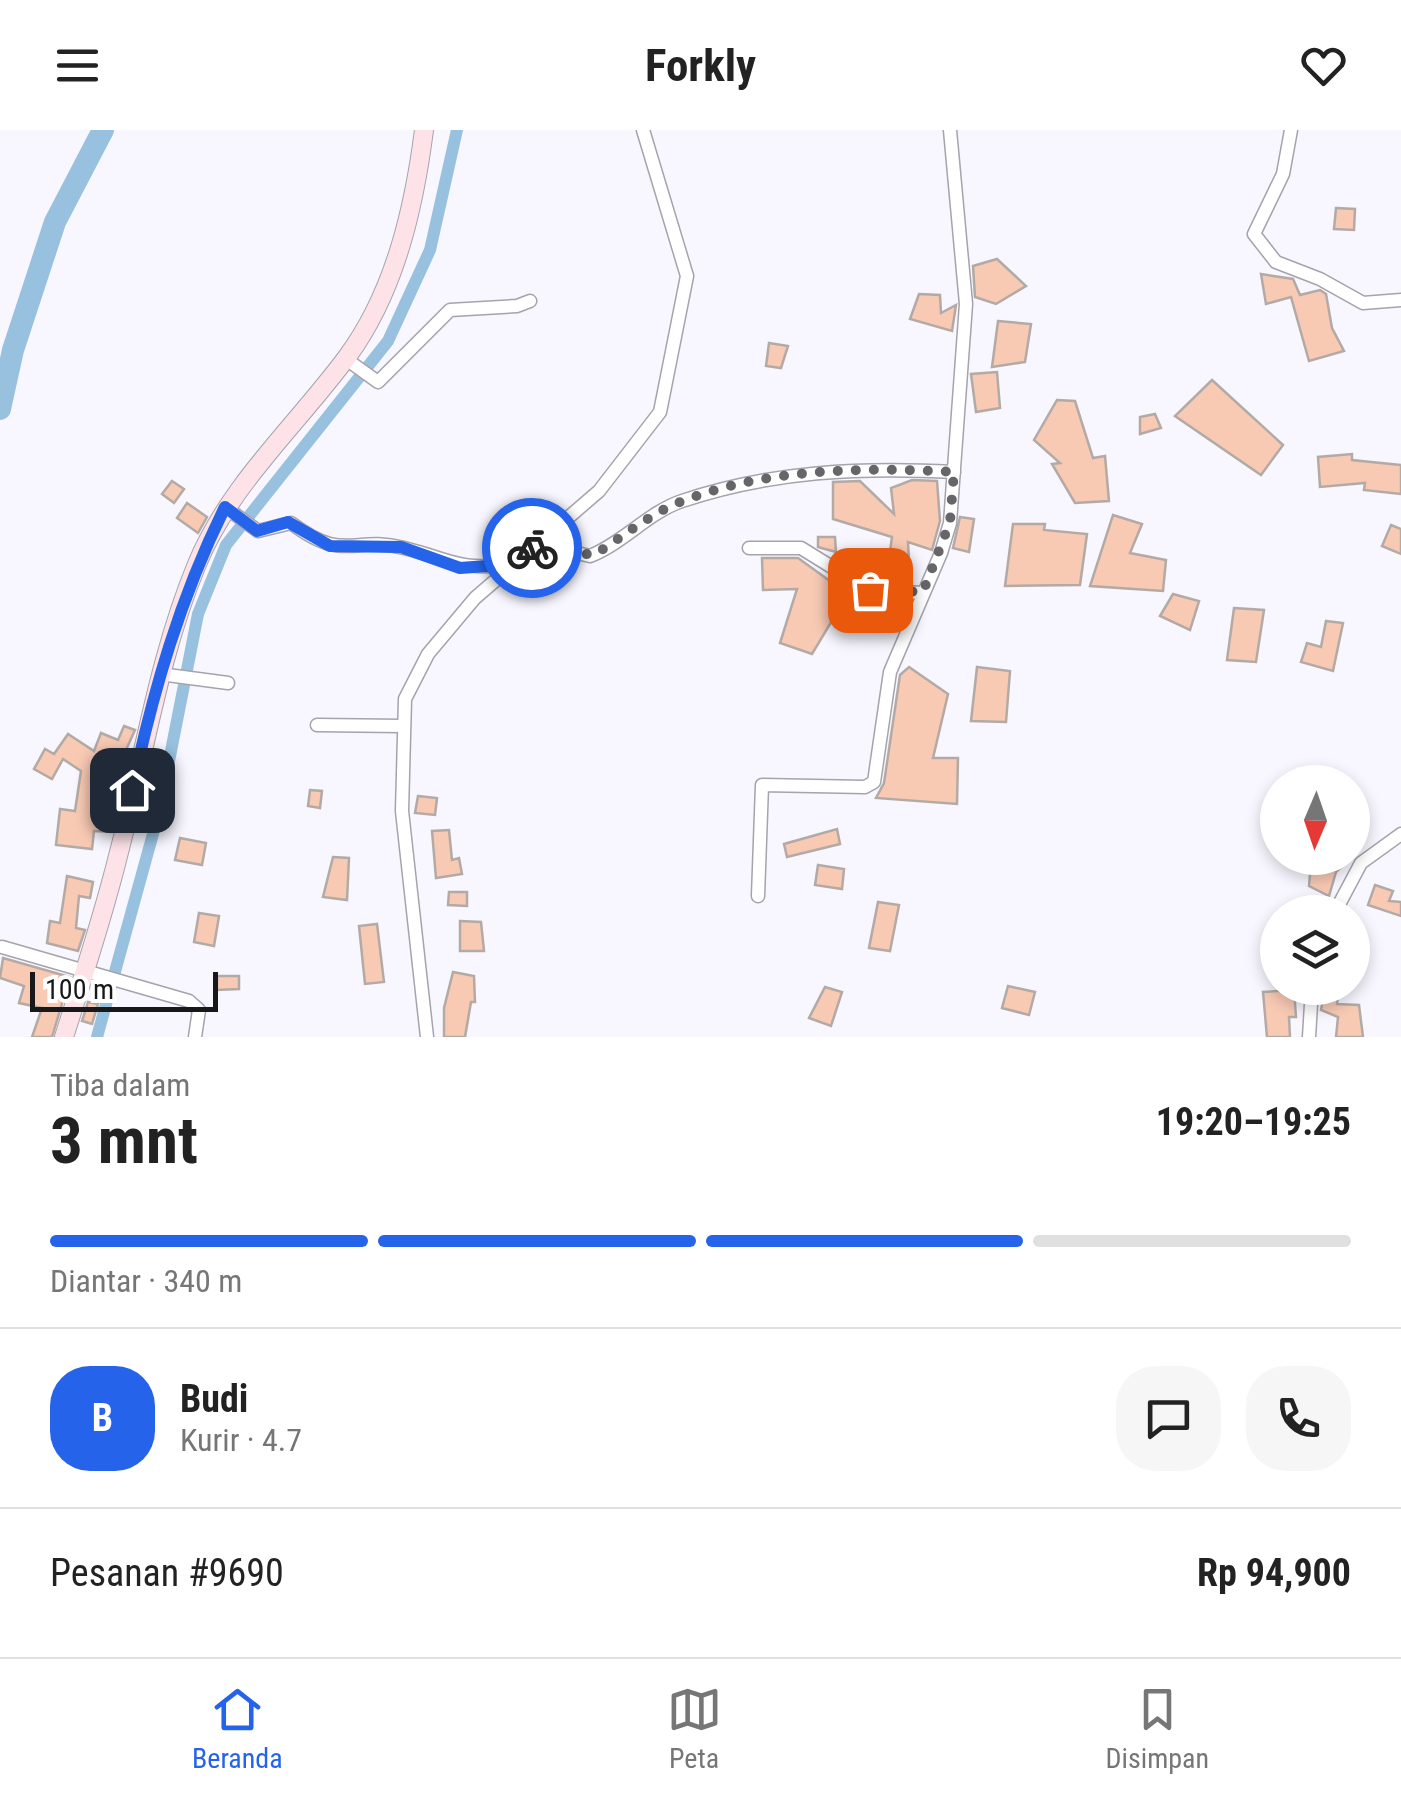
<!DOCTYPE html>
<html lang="id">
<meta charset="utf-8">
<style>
:root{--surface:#fff;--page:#f6f6f6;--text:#222;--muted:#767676;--line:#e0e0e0;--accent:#2563eb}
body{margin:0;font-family:"Roboto Condensed",sans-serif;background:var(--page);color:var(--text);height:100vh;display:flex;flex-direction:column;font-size:38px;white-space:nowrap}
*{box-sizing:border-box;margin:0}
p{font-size:32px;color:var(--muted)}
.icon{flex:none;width:55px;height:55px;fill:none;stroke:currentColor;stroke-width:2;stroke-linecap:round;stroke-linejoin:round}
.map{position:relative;height:907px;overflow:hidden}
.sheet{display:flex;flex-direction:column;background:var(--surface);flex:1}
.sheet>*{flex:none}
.needle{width:65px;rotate:182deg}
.fabs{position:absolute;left:1260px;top:635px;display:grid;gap:20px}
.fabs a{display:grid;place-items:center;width:110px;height:110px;border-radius:50%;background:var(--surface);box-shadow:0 5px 15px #0003;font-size:50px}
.scale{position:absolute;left:30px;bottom:25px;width:188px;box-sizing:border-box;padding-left:10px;border:5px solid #18171a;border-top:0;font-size:28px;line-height:35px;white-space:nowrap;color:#18171a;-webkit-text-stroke:8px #fff;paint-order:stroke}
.pin{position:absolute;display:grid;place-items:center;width:85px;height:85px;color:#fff;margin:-42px;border-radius:20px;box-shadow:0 5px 15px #0006}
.courier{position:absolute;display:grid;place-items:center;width:100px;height:100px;margin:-50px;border:8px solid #2563eb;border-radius:50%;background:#fff;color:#222;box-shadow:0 2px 12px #0007}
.headline em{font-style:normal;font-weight:700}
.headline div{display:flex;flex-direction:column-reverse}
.headline{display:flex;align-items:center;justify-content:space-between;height:170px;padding:0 50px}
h1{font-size:65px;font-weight:700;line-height:75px}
.bar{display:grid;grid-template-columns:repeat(4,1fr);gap:15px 10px;align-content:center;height:120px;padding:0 50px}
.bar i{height:12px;border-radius:8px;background:var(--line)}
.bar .selected{background:var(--accent)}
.bar p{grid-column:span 4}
.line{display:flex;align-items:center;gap:25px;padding:0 50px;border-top:2px solid var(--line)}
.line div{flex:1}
.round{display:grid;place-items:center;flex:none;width:105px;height:105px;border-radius:40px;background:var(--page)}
header{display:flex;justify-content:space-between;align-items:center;height:130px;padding:0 50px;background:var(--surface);font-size:45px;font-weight:700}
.tab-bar{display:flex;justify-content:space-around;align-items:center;height:140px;border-top:2px solid var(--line);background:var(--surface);font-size:28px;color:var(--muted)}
.tab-bar a{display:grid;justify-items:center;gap:5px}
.tab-bar .selected{color:var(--accent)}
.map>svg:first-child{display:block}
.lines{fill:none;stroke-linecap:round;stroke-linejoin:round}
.canal{stroke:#98c1df;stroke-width:12}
.river{stroke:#98c1df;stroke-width:22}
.building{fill:#f8cab4;stroke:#b3aaa6;stroke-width:2.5}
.street-casing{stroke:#a5a3ab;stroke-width:15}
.secondary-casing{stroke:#a5a3ab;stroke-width:20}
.street{stroke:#fff;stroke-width:12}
.secondary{stroke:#fde3e8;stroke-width:18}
.done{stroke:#66656a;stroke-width:10;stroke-dasharray:0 18}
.route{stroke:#2563eb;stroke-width:12}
</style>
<header><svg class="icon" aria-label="menu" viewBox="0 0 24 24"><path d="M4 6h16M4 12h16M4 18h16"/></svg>Forkly<svg class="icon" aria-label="heart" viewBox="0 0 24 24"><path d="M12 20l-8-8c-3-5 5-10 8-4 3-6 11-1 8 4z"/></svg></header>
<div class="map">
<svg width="1401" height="907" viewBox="0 0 1401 907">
<rect width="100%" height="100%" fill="#f8f6fe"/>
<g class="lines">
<path class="canal" d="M97,907L159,682L198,484L226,415L388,211L430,120L457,0"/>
<path class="river" d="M0,279L13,220L55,92L103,0"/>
</g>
<g class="building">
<path d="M1336,78L1355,79L1354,100L1334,99Z"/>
<path d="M997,129L1026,156L996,174L975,167L973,136Z"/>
<path d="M1261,144L1293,149L1300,165L1320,160L1326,164L1332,198L1344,221L1309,231L1291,167L1266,174Z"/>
<path d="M919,164L940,165L941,183L956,175L952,201L910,189Z"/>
<path d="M998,191L1031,194L1025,232L992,237Z"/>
<path d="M769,213L788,216L781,238L766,236Z"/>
<path d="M997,242L1000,278L976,282L971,244Z"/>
<path d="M1212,250L1283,315L1261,345L1175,286Z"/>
<path d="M1057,270L1075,271L1093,328L1105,326L1109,371L1075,373L1052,334L1060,333L1034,310Z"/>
<path d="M1155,284L1161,298L1140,304V287Z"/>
<path d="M1352,324V330L1401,335V364L1364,360L1365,353L1320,357L1318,327Z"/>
<path d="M912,350L937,351L940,391L932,420L908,412L909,432L901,434L902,452L886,450L892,407L833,389V352L860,351L894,384L891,358Z"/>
<path d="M172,351L184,359L174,373L162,364Z"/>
<path d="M187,373L207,387L198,403L177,388Z"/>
<path d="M1113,385L1142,394L1130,423L1166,430L1163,461L1090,456Z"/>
<path d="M960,387L974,389L969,422L953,418Z"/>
<path d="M1013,394H1045L1044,400L1087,404L1080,455L1005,456Z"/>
<path d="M1391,395L1401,399V424L1382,416Z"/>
<path d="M818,407H835L836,422L818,417Z"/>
<path d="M762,428H798L848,464L812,524L780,513L797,459L763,460Z"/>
<path d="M1173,464L1199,471L1190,500L1160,486Z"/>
<path d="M1234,478L1264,480L1256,532L1227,530Z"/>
<path d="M1326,491L1343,493L1333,541L1301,532L1307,513L1321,517Z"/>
<path d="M909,537L948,564L933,628H958L957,674L876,668L884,653L900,545Z"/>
<path d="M977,537L1010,541L1006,592L971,591Z"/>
<path d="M124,596L135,600L106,664L120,666L111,702L94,701L92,719L56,715L60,679L75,681L81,641L63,629L52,649L34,639L45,619L54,624L68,604L94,621L101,603L118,610Z"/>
<path d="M1313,637L1343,652H1305Z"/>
<path d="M310,660L322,661L320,678L308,676Z"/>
<path d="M418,666L437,668L435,685L415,683Z"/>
<path d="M837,699L840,714L787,727L784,714Z"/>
<path d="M449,700L452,730L459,728L462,744L436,748L432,701Z"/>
<path d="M180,708L206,713L202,735L175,730Z"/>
<path d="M333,727L349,728L347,770L323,767Z"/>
<path d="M1329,728H1350L1336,742L1329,766L1309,756L1310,744L1328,741Z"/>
<path d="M818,735L844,739L842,759L815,755Z"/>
<path d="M67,746L93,752L90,768L79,766L76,798L85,800L78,821L47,813L50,791L60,793Z"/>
<path d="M1375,755L1393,761L1389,771L1401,772V786L1368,775Z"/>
<path d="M449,762H467V776L448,775Z"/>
<path d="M878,772L899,775L890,821L869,818Z"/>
<path d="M199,783L219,786L214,816L194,812Z"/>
<path d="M460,791L481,792L484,821H460Z"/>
<path d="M377,794L384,852L365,854L359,796Z"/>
<path d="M3,828L70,847L52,907H32L42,878L19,873L24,856L0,848Z"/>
<path d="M453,842L474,846L475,872H471L465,907H444V878Z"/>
<path d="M217,846H239V859L217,860Z"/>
<path d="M1008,856L1035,862L1029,885L1002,878Z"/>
<path d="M825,857L842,862L831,896L809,888Z"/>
<path d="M1325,858H1339L1337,874L1359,875L1363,907H1336L1338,887L1321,880Z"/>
<path d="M1294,860L1296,887H1289L1290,907H1267L1263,862Z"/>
<path d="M88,872L98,874L92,894L82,891Z"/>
</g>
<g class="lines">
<defs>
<g id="street">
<path d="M1291,0L1283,44L1254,104L1276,132L1320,149L1363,173L1401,170"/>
<path d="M346,229L378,252L450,180L517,176L530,171"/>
<path d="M225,377L258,401L291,393C346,434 352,405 404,418C453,430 456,441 512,434"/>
<path d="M556,399L577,423L590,426C623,413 649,382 682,371C771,341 862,337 954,342"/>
<path d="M749,418H801L869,460L923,463"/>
<path d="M160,544L228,553"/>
<path d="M317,595L402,596"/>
<path d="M758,766L762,655L865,657L874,652L890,542L941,423L950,393L966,174L950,0"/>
<path d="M1335,782L1361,733L1401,704"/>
<path d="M2,817L189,871L199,880L195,907"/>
<path d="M427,907L402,681L405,569L428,524L475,468L599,361L660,282L687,146L643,0"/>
<path d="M1309,907L1312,858"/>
</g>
<path id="secondary" d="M64,907C83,847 103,787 118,726C144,628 158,528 197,434C230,354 296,296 347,227C395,162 414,78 424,0"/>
</defs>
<use href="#street" class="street-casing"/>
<use href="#secondary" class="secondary-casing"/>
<use href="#street" class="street"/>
<use href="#secondary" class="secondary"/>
</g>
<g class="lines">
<path class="done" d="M532,418L556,399L578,423L594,425C621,408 650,384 680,372C766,338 864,337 954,342L950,392L923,462L870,460"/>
<path class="route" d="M132,660C153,561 180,468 225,377L257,401L288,392L330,416L401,417L460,438L513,434L532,418"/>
</g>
</svg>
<div class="fabs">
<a><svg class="needle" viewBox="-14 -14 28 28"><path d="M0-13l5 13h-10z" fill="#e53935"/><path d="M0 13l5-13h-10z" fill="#767676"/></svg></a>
<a><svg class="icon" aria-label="layers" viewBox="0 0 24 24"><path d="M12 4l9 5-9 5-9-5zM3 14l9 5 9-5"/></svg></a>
</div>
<div class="scale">100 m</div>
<div class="pin" style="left:870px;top:460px;background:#ea580c"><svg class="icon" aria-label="bag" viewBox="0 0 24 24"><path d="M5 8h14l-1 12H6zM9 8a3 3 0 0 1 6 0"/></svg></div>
<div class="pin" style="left:132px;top:660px;background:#1f2937"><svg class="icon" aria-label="home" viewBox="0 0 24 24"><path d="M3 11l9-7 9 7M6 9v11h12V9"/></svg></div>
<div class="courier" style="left:532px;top:418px"><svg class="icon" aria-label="bike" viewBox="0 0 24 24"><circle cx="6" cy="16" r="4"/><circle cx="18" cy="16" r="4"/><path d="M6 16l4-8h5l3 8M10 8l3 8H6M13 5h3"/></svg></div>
</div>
<section class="sheet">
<div class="headline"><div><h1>3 mnt</h1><p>Tiba dalam</p></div><em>19:20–19:25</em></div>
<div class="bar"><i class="selected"></i><i class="selected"></i><i class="selected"></i><i></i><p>Diantar · 340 m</p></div>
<div class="line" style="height:180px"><b class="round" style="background:var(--accent);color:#fff">B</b><div><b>Budi</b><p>Kurir · 4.7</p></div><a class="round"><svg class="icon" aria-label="chat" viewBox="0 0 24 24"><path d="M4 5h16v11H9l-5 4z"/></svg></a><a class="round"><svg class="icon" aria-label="phone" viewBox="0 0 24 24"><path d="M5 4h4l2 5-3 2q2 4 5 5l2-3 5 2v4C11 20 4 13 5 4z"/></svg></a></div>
<div class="line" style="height:130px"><div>Pesanan #9690</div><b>Rp 94,900</b></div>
</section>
<nav class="tab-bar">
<a class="selected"><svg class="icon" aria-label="home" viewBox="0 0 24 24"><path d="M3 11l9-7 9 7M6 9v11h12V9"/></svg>Beranda</a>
<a><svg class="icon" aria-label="map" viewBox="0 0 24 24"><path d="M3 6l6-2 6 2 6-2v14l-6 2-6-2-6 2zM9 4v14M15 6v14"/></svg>Peta</a>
<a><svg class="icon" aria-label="saved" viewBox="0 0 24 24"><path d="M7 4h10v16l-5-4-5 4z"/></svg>Disimpan</a>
</nav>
